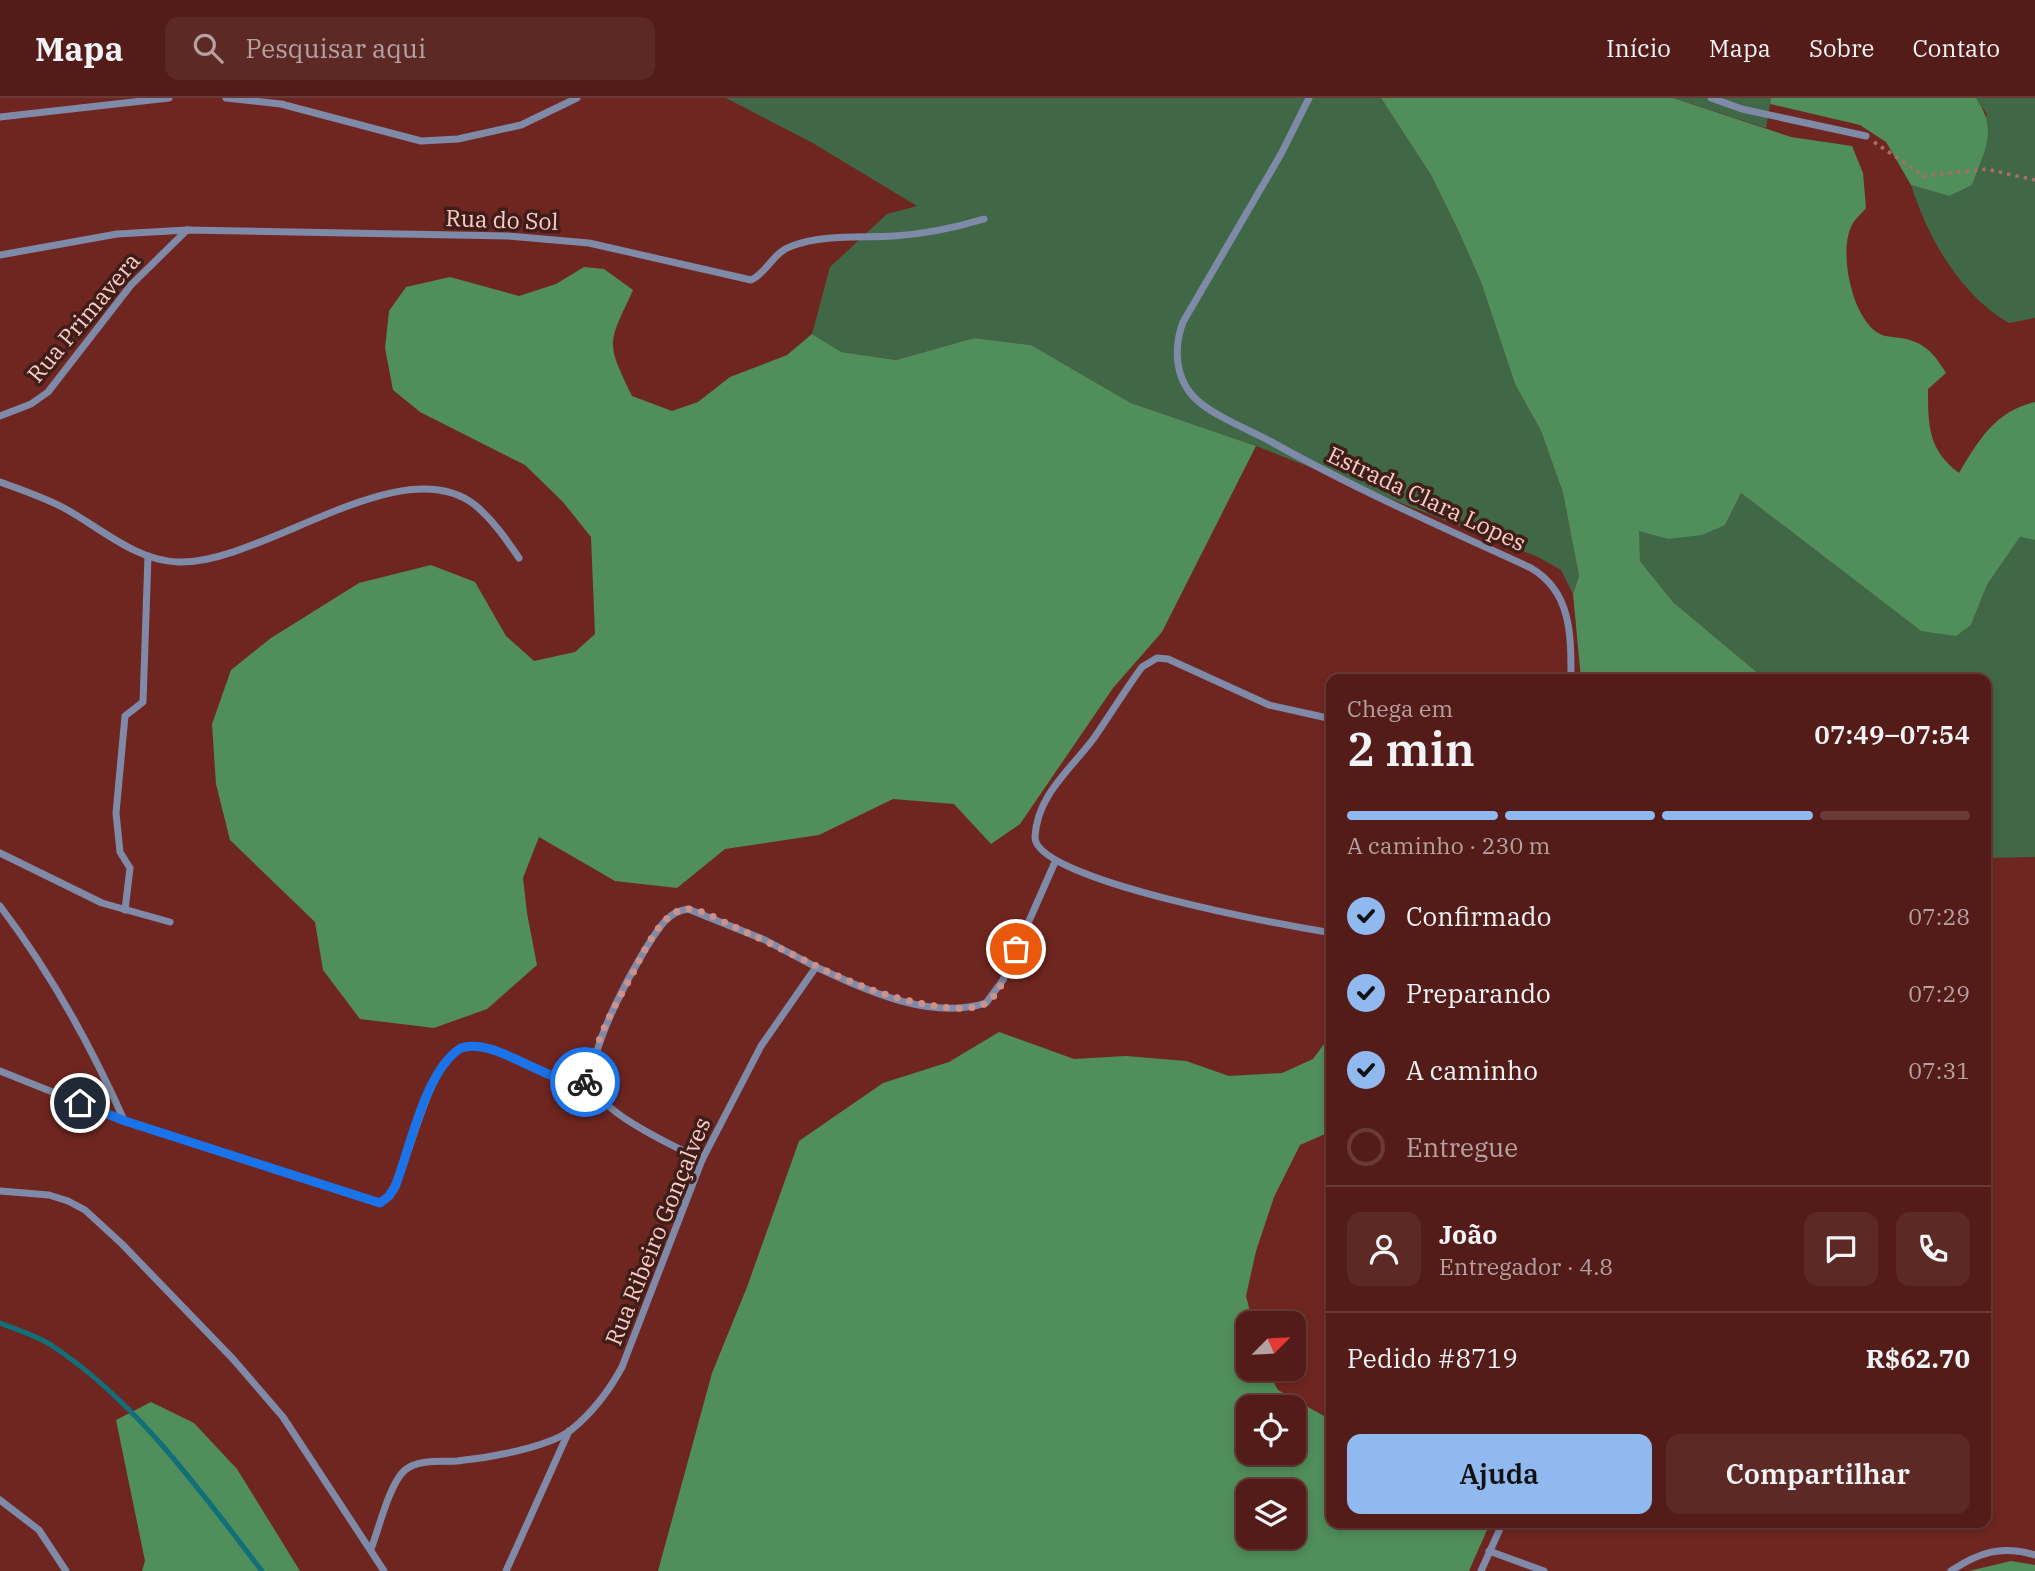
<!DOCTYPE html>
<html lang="pt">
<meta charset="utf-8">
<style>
:root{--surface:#541c18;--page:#5d2925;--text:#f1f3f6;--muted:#b5a1a2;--line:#6a3a37;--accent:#90b9f0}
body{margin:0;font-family:"IBM Plex Serif",serif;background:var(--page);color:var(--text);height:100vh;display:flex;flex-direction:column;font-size:26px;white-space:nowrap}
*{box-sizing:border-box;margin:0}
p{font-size:23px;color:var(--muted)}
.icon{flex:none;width:38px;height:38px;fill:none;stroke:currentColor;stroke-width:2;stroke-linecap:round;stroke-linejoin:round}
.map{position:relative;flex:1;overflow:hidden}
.side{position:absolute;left:1326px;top:576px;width:665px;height:854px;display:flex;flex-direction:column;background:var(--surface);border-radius:14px;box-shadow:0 4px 10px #0003,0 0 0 2px var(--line)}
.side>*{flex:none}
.needle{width:46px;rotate:66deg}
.fabs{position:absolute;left:1236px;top:1213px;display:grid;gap:14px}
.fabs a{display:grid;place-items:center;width:70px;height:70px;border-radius:14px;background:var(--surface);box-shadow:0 4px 10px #0003,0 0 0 2px var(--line);font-size:35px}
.pin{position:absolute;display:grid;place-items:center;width:60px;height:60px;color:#fff;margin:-30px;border:4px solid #fff;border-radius:50%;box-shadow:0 2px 7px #0007}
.courier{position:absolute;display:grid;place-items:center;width:70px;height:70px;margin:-35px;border:5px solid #1a73e8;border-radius:50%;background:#fff;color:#222;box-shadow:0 2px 9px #0007}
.summary em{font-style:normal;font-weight:600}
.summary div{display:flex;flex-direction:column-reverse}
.summary{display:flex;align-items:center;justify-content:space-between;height:119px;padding:0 21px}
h1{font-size:46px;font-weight:600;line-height:52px}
.bar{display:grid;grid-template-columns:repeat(4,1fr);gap:10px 7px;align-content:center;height:84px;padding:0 21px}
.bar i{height:9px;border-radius:5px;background:var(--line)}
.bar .active{background:var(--accent)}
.bar p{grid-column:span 4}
.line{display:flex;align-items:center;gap:18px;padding:0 21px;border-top:2px solid var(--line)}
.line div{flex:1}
.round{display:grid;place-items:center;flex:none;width:74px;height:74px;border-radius:14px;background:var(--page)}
ol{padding:0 21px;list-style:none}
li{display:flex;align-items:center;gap:21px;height:77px}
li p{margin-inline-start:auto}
li .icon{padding:7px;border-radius:50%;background:var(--accent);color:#111;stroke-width:4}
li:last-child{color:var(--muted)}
li i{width:38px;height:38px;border:4px solid var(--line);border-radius:50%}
.action{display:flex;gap:14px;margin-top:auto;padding:14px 21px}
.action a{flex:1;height:80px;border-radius:14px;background:var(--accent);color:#111;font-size:28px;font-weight:600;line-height:80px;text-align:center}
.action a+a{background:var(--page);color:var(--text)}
header{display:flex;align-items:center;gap:42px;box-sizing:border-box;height:98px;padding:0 35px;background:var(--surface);border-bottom:2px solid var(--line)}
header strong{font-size:33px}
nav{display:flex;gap:38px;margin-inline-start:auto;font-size:24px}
.search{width:490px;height:63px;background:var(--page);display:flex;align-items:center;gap:18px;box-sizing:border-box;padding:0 24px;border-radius:14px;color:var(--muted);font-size:26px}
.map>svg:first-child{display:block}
.green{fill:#406746}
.forest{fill:#508e5b;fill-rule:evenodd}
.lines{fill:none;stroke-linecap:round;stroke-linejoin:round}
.stream{stroke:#116f7a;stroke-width:5}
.path{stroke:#aa6c65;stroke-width:3.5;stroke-dasharray:3.5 5;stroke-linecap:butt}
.street{stroke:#7e8aa7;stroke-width:7}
.done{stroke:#ca928b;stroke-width:7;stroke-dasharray:0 12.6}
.route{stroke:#1a73e8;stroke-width:9}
.labels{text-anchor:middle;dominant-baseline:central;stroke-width:7;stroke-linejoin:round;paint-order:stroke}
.street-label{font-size:23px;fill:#faccc5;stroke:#3f1e1a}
</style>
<header>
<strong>Mapa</strong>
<div class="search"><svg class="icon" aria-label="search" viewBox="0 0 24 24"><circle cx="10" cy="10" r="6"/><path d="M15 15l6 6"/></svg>Pesquisar aqui</div>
<nav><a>Início</a><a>Mapa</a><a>Sobre</a><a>Contato</a></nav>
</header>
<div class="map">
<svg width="2035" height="1473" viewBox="0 0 2035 1473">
<rect width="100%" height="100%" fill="#702620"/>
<g class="green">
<path d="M726,0H1381L1431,77L1458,132L1481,184L1515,286L1541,333L1563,395L1579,478L1573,496L1561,472L1538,459L1256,348L1131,305L1031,247L974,240L896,262L840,254L812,236L830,169L887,116L917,108L811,44Z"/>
<path d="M1673,0H1771L1766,30Z"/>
<path d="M1976,0H2035V220L2009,225C1960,197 1928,140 1911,87L1949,98L1987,16Z"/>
<path d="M1741,395L1921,533L1971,527L1987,487L2020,439L2035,442V759L1986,760V581H1765L1673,504L1640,463L1638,432L1668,441L1725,427Z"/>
</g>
<g class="forest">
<path d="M1381,0H1673L1791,39L1852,48L1863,75L1866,110C1862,115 1855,121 1852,127C1838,153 1852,222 1880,236C1885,239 1895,239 1901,240C1924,244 1934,255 1946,275L1928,291C1928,327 1928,352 1959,375C1978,343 1995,313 2035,304V442L2020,439L1987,487L1971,527L1956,538L1921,533L1741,395L1725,427L1702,437L1668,441L1639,433L1640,463L1673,504L1765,581H1581L1573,496L1579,478L1563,395L1541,333L1515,286L1481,184L1458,132L1431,77Z"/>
<path d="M1771,0H1976C1999,33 1984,53 1972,87L1949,98L1911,87L1886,44L1860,27L1770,6Z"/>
<path d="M584,169L604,171L633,192C608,247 605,242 632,298L672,313L698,304L730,279L787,257L812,236L841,254L896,262L974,240L1031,247L1131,305L1256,348L1162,534L1113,590L1020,726L991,746L954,706L893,701L819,737L725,751L677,790L615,783L539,739L523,780L527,815L537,867L487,911L434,930L360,921L323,872L315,824L230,742L216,686L212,626L231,572L271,540L359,485L431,467L475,484L506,538L534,563L575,554L595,536L591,439L563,404L525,367L420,314L393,292L385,250L389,213L406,189L450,179L519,198L556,186Z"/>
<path d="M999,934L1074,961L1126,958L1186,963L1229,978L1282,975L1313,961L1332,935V1033L1300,1047L1274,1099L1256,1153L1246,1198L1253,1225H1248V1270L1266,1271L1278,1292L1324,1318L1332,1319V1424L1490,1425L1469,1473H658L712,1275L747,1189L799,1043L883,985L949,964ZM1293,1309V1354H1248V1309ZM1293,1393V1438H1248V1393Z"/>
<path d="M151,1304L194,1325L237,1371L300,1473H142L145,1463L116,1322Z"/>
<path d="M2011,1463L2035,1467V1473H1969Z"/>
</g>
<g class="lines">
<path class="stream" d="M0,1225C17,1232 39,1238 54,1249C138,1305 201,1394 262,1473"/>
<path class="path" d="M1874,44L1924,78L1986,71L2035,82"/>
<g class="street">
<path d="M226,0L281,6L421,43L458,41L521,27L577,0"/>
<path d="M1309,0L1281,56L1183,224C1173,251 1175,283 1198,303C1215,318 1247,331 1268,342C1353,390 1442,429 1531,470C1572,494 1571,538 1571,581"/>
<path d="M1711,0L1742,11L1866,38"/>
<path d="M0,19L169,0"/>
<path d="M0,157L117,136L187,132L508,138L589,145L751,182C767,175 773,154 792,148C823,136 861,140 894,138C925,136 954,130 984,121"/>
<path d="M0,318L31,306L48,294L131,187L187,132"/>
<path d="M0,384C22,392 43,399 64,410C99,429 136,463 178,464C262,467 401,349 475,407C493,422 506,441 519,460"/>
<path d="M1332,621L1269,607L1168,561L1157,560L1142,569C1125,592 1110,617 1094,640C1071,671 1037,697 1035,739C1034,783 1290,828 1332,835"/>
<path d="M0,755L102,805L170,824"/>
<path d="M0,808C51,875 90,946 124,1022"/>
<path d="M125,812L130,770L120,754L116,715L125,618L143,604L148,458"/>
<path d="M0,973L125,1023L378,1105C407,1099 418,975 461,950C496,938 550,989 591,984"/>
<path d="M702,1062C675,1049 608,1018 595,992C579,963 643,848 665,823C671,817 679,812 688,811L765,842L816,869"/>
<path d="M0,1093L49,1097L68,1103L85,1112L122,1146L233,1261L283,1319L384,1473"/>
<path d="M0,1402L39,1432L66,1473"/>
<path d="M371,1451C379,1431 389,1386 405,1372C418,1361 441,1364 457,1363C487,1360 547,1350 571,1332C592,1315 609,1293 622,1269L702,1062L761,948L816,869C866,892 930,923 986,905L1003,882L1055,764"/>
<path d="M1489,1453L1544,1473"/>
<path d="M506,1473L569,1333"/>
<path d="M1481,1473L1503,1424"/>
<path d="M1951,1473C1979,1454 2002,1447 2035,1457"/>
</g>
</g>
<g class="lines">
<path class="done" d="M585,984H592C590,946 616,907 633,875C643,855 658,821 680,812C695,807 717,821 730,827C805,859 859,898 943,909C956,911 978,912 989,903C1003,891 1009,868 1016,851"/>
<path class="route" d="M80,1005L125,1023L380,1105L389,1098L395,1089C410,1051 425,972 461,950C495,938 548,988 585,984"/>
</g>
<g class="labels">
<g class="street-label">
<text transform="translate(502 121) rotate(2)">Rua do Sol</text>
<text transform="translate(83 219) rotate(-50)">Rua Primavera</text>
<text transform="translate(1427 400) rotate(25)">Estrada Clara Lopes</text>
<text transform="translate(657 1133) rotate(-68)">Rua Ribeiro Gonçalves</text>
</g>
</g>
</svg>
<div class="fabs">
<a><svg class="needle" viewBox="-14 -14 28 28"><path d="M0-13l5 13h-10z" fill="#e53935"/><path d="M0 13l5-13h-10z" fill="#b5a1a2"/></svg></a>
<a><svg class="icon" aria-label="locate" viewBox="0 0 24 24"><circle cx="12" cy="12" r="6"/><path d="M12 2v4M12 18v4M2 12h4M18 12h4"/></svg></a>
<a><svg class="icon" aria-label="layers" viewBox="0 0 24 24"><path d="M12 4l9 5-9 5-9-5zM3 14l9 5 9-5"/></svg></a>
</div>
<div class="pin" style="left:1016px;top:851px;background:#ea580c"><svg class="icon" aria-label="bag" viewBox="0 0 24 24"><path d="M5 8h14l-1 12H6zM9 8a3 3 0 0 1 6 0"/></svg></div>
<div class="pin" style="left:80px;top:1005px;background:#1f2937"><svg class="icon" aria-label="home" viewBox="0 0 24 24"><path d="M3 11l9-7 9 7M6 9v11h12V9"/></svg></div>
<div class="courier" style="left:585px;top:984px"><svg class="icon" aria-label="bike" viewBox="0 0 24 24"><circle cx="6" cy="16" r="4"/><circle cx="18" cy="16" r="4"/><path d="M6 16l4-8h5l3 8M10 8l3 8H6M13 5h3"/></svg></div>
<section class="side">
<div class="summary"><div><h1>2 min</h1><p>Chega em</p></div><em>07:49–07:54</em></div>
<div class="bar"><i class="active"></i><i class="active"></i><i class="active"></i><i></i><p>A caminho · 230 m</p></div>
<ol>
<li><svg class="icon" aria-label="check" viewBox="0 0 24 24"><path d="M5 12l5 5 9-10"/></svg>Confirmado<p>07:28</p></li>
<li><svg class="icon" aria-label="check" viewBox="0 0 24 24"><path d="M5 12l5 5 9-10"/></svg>Preparando<p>07:29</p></li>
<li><svg class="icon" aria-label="check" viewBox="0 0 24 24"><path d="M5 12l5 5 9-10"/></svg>A caminho<p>07:31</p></li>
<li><i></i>Entregue</li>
</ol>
<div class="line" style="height:126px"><a class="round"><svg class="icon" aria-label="person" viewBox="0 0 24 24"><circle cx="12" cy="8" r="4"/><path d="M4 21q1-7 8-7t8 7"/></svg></a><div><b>João</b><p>Entregador · 4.8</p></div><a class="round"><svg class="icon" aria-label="chat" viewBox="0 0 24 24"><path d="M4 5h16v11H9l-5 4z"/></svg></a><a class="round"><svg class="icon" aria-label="phone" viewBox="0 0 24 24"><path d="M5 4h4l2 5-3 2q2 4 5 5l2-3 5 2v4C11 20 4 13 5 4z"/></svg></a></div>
<div class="line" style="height:91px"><div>Pedido #8719</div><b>R$62.70</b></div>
<div class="action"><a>Ajuda</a><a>Compartilhar</a></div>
</section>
</div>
